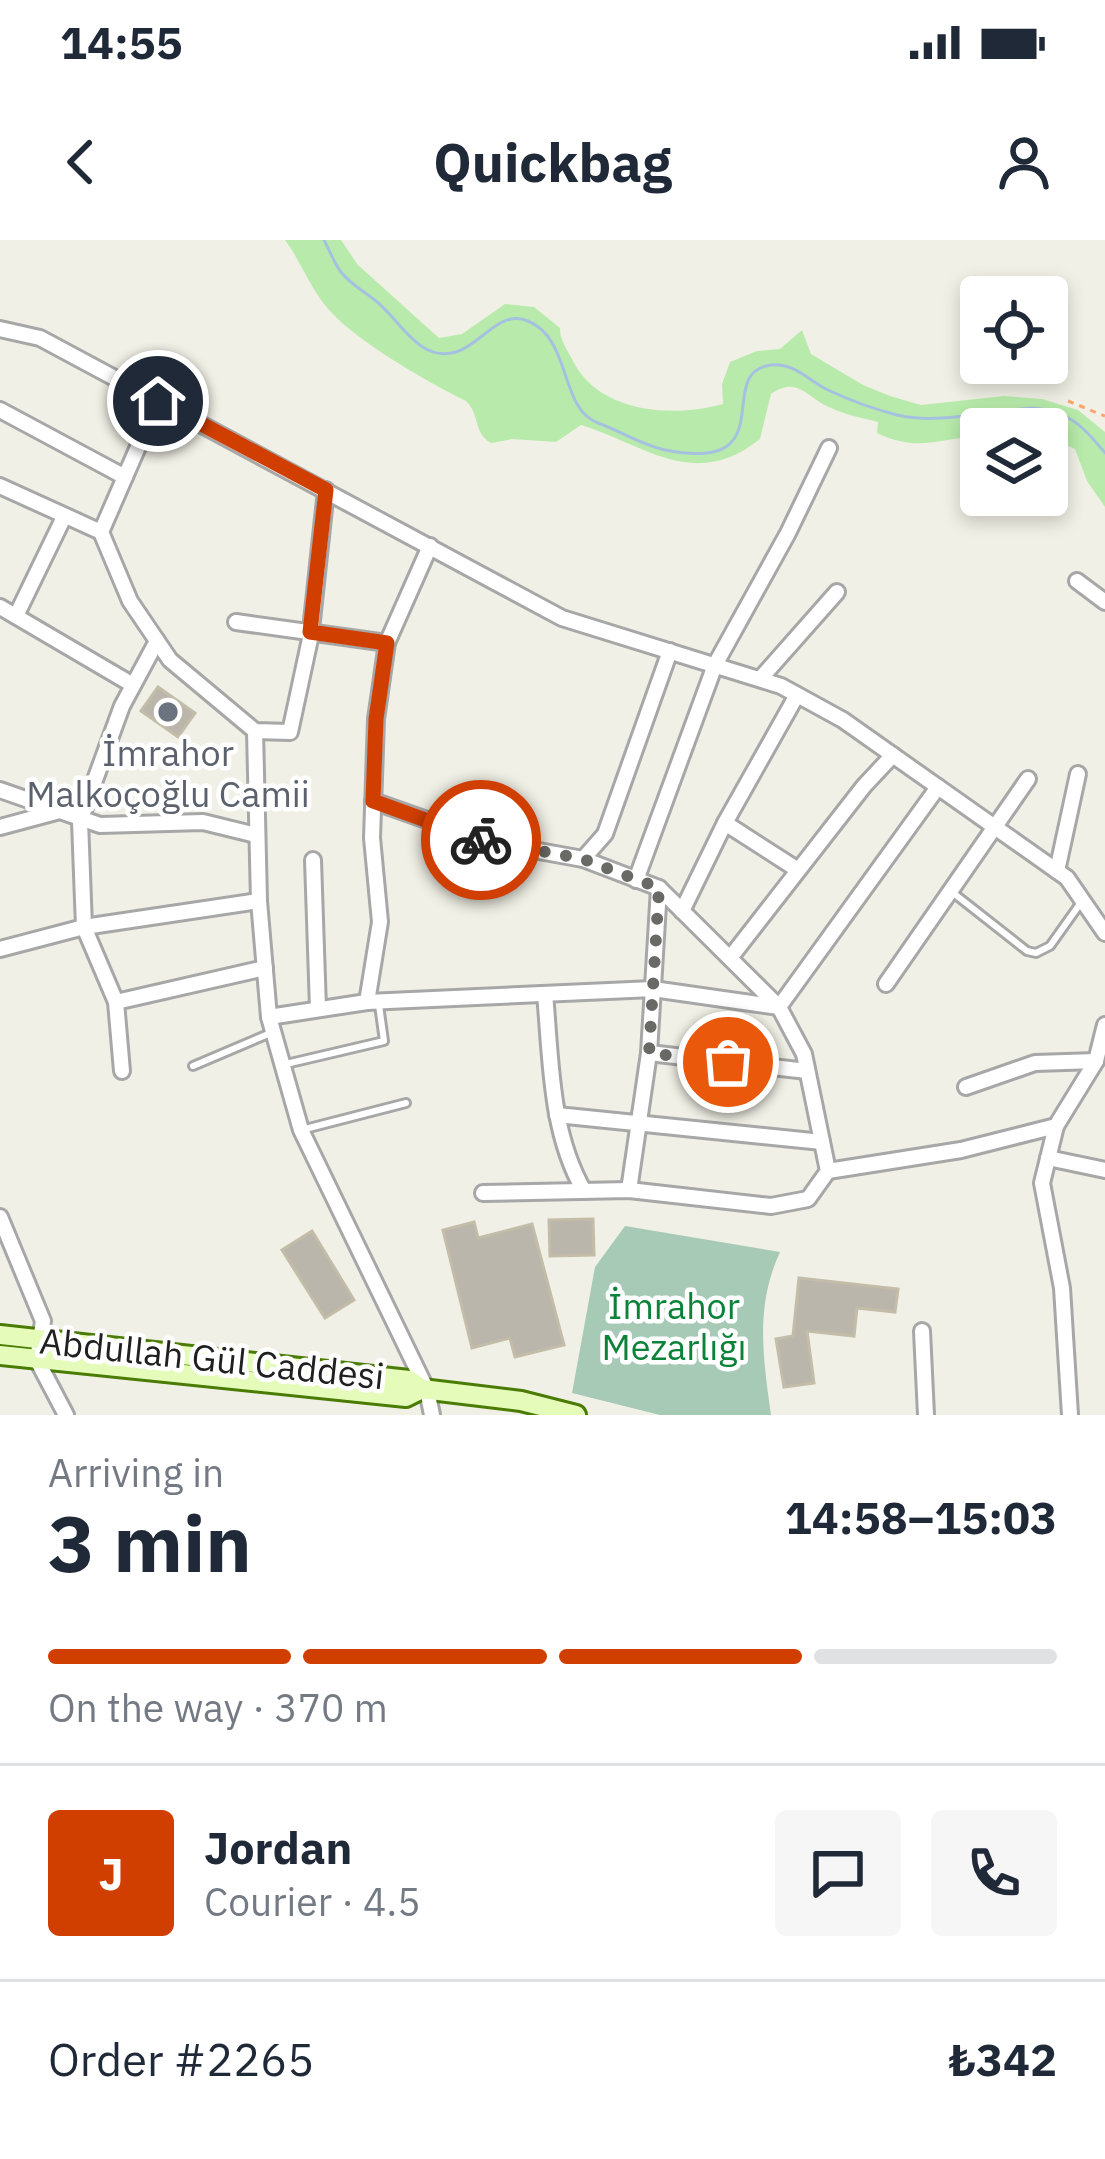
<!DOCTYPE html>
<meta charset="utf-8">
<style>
:root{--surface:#fff;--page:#f6f6f7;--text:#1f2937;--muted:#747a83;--line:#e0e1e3;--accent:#d03e00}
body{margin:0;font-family:"IBM Plex Sans",sans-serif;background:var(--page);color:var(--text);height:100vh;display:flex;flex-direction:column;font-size:45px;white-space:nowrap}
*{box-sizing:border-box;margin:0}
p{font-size:39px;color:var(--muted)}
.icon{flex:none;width:66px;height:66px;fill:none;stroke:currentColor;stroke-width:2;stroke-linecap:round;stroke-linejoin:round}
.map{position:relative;height:1175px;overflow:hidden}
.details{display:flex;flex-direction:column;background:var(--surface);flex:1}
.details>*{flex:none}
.buttons{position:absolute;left:960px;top:36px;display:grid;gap:24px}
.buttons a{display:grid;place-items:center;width:108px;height:108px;border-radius:12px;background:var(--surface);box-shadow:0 6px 18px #0003;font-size:60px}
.pin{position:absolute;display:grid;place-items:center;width:102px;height:102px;color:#fff;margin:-51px;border:6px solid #fff;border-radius:50%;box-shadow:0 3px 12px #0007}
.courier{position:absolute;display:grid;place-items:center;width:120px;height:120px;margin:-60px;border:9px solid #d03e00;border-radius:50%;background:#fff;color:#222;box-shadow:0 3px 15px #0007}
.overview em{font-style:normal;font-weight:800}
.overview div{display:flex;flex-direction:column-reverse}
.overview{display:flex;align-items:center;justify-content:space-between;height:204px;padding:0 48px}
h1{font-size:78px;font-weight:800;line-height:90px}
.bar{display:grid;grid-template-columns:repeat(4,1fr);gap:18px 12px;align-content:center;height:144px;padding:0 48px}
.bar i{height:15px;border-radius:9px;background:var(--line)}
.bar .on{background:var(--accent)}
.bar p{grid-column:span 4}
.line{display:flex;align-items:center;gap:30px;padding:0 48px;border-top:3px solid var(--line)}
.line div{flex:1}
.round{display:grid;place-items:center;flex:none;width:126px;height:126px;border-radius:12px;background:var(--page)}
.status{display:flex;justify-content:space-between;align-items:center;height:84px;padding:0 60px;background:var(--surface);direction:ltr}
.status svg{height:33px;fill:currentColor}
header{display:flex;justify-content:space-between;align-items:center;height:156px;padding:0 48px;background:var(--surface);font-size:54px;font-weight:800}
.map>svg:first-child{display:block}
.grass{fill:#b8ebab}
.cemetery{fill:#a7cab7}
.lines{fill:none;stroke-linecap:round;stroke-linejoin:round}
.stream{stroke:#a6c1df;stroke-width:3}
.building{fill:#bab6ab;stroke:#c3bca8;stroke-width:3}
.lane-casing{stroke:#a7a7a7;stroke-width:12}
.street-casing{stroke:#a7a7a7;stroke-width:20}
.secondary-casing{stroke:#4a7b03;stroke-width:24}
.path{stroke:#fca56b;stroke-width:3;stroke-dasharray:6 6;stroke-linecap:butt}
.lane{stroke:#fff;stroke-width:6}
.street{stroke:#fff;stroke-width:14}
.secondary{stroke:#e4fbba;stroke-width:18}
.done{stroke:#696965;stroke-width:12;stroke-dasharray:0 21.6}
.route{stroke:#d03e00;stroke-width:15}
.worship-dot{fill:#6b7280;stroke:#fff;stroke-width:4.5}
.labels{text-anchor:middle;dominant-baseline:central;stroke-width:9;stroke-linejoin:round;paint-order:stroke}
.worship-label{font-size:36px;fill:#5b616d;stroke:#fff}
.park-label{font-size:36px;fill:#0a8238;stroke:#fff}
.street-label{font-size:36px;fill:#202020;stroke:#fff}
</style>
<div class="status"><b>14:55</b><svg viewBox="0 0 49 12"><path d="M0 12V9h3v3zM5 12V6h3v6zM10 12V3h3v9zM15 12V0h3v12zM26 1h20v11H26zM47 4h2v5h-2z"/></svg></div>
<header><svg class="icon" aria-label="back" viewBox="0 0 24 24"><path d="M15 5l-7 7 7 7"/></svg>Quickbag<svg class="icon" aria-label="person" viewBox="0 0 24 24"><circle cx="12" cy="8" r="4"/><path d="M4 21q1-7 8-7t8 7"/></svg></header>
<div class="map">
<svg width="1105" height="1175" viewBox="0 0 1105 1175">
<rect width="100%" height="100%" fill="#f1f0e6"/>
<path class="grass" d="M285,0H341L358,25L439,98L462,94L505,64L534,67L560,88C560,102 568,110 574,123C601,173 673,178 723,164L722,144L730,122L757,111L780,109L802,90L811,114L863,145L890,156L921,165L1004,156L1042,159L1078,170L1105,192V267L1087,241L1075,209L1047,197V189H981V196C939,198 919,213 877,193L878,182C863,178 846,175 831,168C807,159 799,135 771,154L760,199C694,252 644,204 581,185L556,202L512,199L491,203C473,193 480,174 466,161C428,142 359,103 331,72C311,51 302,23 285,0Z"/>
<path class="cemetery" d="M625,986L780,1012C755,1066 763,1117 771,1175H660L572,1153L595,1027Z"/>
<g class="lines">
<path class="stream" d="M324,0C330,11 334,23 341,32C351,45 364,51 376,61C400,80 419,123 456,112C481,105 499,69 528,81C572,99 559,169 598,183C620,191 642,205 665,210C786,234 712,132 771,125C794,122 809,141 828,150C849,160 874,169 897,175C939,185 990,170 1034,168C1069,171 1084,187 1105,213"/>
</g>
<g class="building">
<path d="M158,447L195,473L178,497L141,471Z"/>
<path d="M593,979L594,1015L550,1016L549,980Z"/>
<path d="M474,982L478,998L532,984L564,1105L515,1117L510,1098L472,1108L443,990Z"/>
<path d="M312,991L354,1060L325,1078L282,1010Z"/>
<path d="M799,1038L898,1049L895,1072L857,1068L854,1096L807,1091L814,1143L784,1147L776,1099L793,1096Z"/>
</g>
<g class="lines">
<defs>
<g id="lane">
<path d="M952,652L1027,711L1036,713L1050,706L1082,661"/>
<path d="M286,824L384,801L379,765"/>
<path d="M193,826L273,792"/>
<path d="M305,889L406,863"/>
</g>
<g id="street">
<path d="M0,89L40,98L562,378L781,446L843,480L1067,638L1105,693"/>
<path d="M0,170L125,237"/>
<path d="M0,246L101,292L158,161"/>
<path d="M101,292L130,361L170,420L255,491L290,492L310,399L326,250"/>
<path d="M1077,341L1105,362"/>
<path d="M0,367L133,445"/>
<path d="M16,376L64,277"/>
<path d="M236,382L387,403"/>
<path d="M760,439L837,352"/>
<path d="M255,491L259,661L269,777L301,890L427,1150L432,1175"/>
<path d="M0,550L100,585L203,582L256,595"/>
<path d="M373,561L489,602L583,619L659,648L779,767L804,814L828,931L808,959L771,966L629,950L483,953"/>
<path d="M725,583L798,630"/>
<path d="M0,587L56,572"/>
<path d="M583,619L605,594L670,411"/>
<path d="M313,620L318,769"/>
<path d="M1057,631L1078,534"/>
<path d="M636,640L715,425L788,293L829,208"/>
<path d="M682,671L725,583L797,455"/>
<path d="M0,709L84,687L259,661"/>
<path d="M730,718L864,546L893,515"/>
<path d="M886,744L1028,539"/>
<path d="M545,754C551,820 550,892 584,951"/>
<path d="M116,762L265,728"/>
<path d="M367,762L380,682L372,598L376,479L387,403L430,306"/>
<path d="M269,777L367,762L653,749L779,767L938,547"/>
<path d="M649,813L807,831"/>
<path d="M122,831L116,762L84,687L80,581L122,466L157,401"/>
<path d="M966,847L1035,823L1096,821"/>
<path d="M557,875L822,902"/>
<path d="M1048,918L1105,930"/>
<path d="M828,931L961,910L1056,886"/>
<path d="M629,950L649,813L659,648"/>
<path d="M0,977L43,1081L37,1120L66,1175"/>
<path d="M922,1091L926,1175"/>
<path d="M1070,1175L1062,1048L1042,943L1056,886L1096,821L1105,785"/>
</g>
<g id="secondary">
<path d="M0,1095L409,1140L422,1149L521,1161L576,1175"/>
<path d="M0,1115L406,1157L422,1149"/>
</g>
</defs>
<use href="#lane" class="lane-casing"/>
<use href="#street" class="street-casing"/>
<use href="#secondary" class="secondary-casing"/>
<path class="path" d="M1068,161L1105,176"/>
<use href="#lane" class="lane"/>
<use href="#street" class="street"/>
<use href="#secondary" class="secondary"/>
</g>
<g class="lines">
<path class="done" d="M481,600L583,619L659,648L649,813L728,822"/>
<path class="route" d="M158,161L326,250L310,392L387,403L376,479L373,561L481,600"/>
</g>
<circle class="worship-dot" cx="168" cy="472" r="12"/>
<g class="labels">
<g class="worship-label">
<text x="168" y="512">İmrahor<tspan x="168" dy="41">Malkoçoğlu Camii</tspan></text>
</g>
<g class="park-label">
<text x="674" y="1065">İmrahor<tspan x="674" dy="41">Mezarlığı</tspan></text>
</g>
<g class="street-label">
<text transform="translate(212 1118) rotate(6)">Abdullah Gül Caddesi</text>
</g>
</g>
</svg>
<div class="buttons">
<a><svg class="icon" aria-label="locate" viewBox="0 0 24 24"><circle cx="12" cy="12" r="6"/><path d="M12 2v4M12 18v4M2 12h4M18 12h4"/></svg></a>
<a><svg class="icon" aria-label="layers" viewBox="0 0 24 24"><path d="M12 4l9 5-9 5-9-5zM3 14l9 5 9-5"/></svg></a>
</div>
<div class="pin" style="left:728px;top:822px;background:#ea580c"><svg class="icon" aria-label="bag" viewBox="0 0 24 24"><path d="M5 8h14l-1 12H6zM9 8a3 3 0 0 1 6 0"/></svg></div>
<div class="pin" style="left:158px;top:161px;background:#1f2937"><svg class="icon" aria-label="home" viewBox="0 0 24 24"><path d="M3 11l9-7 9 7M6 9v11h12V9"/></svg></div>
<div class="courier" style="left:481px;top:600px"><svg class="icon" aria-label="bike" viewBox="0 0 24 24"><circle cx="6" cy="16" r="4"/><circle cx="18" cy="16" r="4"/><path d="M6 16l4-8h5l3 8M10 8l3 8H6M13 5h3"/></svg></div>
</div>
<section class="details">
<div class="overview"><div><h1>3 min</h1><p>Arriving in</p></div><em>14:58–15:03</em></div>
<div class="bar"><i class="on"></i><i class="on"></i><i class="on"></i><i></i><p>On the way · 370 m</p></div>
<div class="line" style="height:216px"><b class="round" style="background:var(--accent);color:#fff">J</b><div><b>Jordan</b><p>Courier · 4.5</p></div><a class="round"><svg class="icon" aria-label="chat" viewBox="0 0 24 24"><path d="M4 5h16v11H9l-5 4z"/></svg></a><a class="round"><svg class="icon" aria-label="phone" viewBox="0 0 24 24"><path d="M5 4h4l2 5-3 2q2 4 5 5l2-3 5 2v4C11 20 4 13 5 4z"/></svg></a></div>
<div class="line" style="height:156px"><div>Order #2265</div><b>₺342</b></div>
</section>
